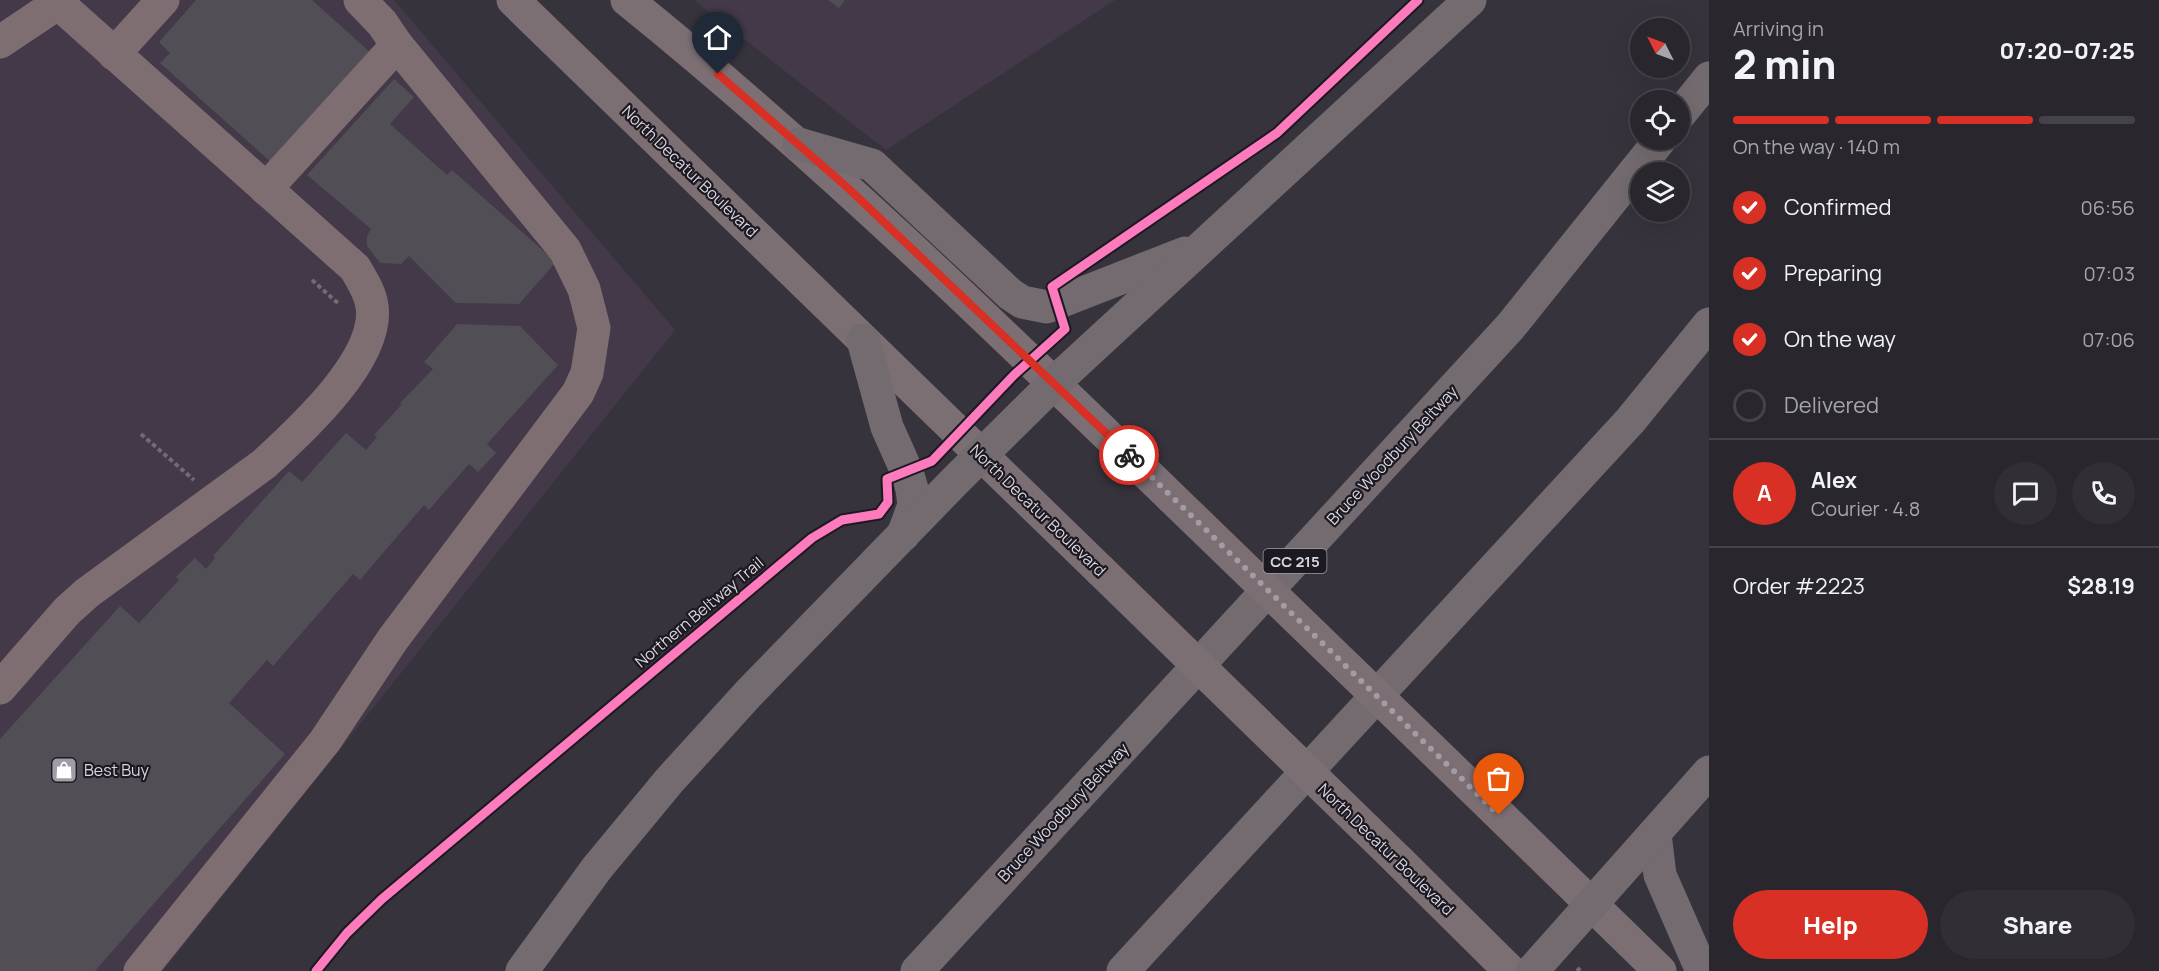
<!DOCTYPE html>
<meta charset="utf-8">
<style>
:root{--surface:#29262e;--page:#312e36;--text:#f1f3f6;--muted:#a5a5aa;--line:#45434a;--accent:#d93025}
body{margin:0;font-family:Manrope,sans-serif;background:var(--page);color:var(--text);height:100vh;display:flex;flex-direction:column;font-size:22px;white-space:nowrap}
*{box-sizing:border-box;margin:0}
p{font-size:20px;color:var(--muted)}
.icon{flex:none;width:33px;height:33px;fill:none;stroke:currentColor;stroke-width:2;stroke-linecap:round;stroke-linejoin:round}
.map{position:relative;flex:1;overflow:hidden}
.details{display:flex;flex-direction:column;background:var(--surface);width:450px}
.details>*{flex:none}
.needle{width:39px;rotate:312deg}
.controls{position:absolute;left:1630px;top:18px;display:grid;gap:12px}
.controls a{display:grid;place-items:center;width:60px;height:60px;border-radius:50%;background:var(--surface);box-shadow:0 6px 24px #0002,0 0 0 2px var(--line);font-size:30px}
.pin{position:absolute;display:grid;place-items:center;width:51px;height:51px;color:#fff;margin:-62px -26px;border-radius:50% 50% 50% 0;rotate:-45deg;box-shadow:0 0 6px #0007}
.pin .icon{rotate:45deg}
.courier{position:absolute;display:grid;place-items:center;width:60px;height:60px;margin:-30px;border:4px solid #d93025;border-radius:50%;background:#fff;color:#222;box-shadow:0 2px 8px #0007}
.summary em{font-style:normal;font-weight:800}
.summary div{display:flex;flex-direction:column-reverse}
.summary{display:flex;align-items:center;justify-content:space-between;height:102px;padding:0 24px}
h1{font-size:39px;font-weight:800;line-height:45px}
.bar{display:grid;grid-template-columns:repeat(4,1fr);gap:9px 6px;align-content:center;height:72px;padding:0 24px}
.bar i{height:8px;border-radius:4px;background:var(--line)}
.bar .on{background:var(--accent)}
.bar p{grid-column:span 4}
.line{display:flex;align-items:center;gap:15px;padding:0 24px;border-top:2px solid var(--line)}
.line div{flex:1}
.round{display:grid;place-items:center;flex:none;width:63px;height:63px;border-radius:32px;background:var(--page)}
ol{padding:0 24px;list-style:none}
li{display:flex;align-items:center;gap:18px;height:66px}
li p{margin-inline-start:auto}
li .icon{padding:6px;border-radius:50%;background:var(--accent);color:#fff;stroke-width:4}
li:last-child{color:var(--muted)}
li i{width:33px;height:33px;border:3px solid var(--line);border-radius:50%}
.action{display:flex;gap:12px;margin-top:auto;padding:12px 24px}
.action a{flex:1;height:69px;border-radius:36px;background:var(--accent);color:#fff;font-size:24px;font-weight:800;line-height:69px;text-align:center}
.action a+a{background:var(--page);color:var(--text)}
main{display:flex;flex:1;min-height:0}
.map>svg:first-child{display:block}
.commercial{fill:#433948}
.building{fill:#514e56}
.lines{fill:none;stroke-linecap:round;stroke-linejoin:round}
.path{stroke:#756a6f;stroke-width:4;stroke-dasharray:4.5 3;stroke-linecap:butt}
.minor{stroke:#7f6e71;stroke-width:33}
.major{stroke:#7b6f74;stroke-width:33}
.highway{stroke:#736b70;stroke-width:33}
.major-bridge{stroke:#7b6f74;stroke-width:33}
.cycleway-casing{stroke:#1c1921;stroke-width:13}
.cycleway{stroke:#fd7abc;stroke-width:9}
.done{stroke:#a09ca8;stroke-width:6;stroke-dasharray:0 10.8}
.route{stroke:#d93025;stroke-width:8}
.labels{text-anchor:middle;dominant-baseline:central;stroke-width:4.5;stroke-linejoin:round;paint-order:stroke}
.shield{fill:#1c1921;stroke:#a09da7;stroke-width:1.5}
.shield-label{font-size:15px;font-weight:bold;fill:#d9d5e1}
.street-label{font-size:16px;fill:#d9d5e1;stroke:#1c1921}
.poi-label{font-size:16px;fill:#d9d5e1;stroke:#1c1921;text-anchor:start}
</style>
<main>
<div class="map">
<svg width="1709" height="971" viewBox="0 0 1709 971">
<rect width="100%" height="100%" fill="#37333d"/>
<g class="commercial">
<path d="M0,0H394L675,330L163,971H0Z"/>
<path d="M694,0H1115L886,150Z"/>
</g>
<g class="building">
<path d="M196,0H312L371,53L273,164L160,63L170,53L159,42Z"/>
<path d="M828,0H845L839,8Z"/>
<path d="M394,79L414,97L390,124L447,175L452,170L556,262L519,304L456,303L409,256L401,264L380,263L367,246V236L371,229L307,175Z"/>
<path d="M457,324L520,326L558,365L487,444L496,453L478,472L469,464L429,510L424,505L360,580L353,574L273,666L267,660L229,703L285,754L95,971H0V739L120,606L139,623L179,580L176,577L195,558L206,569L215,558L213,556L289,471L302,482L346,433L366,450L377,437L374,435L402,404L400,403L433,369L424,362Z"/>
</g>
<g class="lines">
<g class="path">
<path d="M312,280L340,305"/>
<path d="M141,434L194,480"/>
<path d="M1577,971L1582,966"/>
</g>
<g class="minor">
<path d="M0,42L63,0"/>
<path d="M114,54L163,0"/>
<path d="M266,189L397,45L382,23L360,0"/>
<path d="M0,688L67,611L87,593L264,464C299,432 380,359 372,306C370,292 362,280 355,268L59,4"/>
<path d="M140,971L325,741L393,639L578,393L587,373L594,328L584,289L565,250L397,45"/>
</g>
<g class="major">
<path d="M513,0L1100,570"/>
<path d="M627,0C818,154 994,325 1170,496"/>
<path d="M1469,785L1660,971"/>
<path d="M1399,861L1510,971"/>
</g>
<g class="highway">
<path d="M1680,114L1709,78"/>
<path d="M799,144L872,165L1010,294L1022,302L1047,307L1185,253"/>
<path d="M863,340L887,427L907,472L912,489L914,505L903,535"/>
<path d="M1655,834L1660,875L1702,971"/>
<path d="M522,971L597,868L669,781L749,693L954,482L1054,383L1470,0"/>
<path d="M917,971L1510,327L1660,140"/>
<path d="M1123,971L1630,421L1709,324"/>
<path d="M1532,971L1709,772"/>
</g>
<g class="major-bridge">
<path d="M1170,496L1469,785"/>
<path d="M1100,570L1399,861"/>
</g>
<defs>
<path id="cycleway" d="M316,971L347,933L382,899L812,538L842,520L879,514L888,502L887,479L932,461L1014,375L1065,329L1052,287L1277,133L1418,0"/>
</defs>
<use href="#cycleway" class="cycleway-casing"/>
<use href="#cycleway" class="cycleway"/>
</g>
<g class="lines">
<path class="done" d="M1129,455L1499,815"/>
<path class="route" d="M718,74L849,189L1129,455"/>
</g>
<defs>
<symbol id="shop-square" viewBox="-11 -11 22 22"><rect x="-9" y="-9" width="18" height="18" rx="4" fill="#a09ca8" stroke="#1c1921"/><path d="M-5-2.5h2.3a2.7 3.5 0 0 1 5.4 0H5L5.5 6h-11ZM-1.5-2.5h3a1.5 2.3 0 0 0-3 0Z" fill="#fff"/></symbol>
</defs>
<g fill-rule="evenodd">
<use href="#shop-square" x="49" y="755" width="30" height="30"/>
</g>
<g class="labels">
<rect class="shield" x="1263.5" y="549" width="63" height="24" rx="4.5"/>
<g class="shield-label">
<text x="1295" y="561">CC 215</text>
</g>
<g class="street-label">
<text transform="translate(690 171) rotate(44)">North Decatur Boulevard</text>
<text transform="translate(1392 455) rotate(-47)">Bruce Woodbury Beltway</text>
<text transform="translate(1038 510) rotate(44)">North Decatur Boulevard</text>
<text transform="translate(699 612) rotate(-40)">Northern Beltway Trail</text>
<text transform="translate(1063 812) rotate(-47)">Bruce Woodbury Beltway</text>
<text transform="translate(1386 849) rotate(44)">North Decatur Boulevard</text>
</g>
<g class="poi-label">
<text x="84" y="770">Best Buy</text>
</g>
</g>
</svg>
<div class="controls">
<a><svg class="needle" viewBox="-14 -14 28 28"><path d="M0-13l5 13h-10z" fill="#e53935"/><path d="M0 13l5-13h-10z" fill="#a5a5aa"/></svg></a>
<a><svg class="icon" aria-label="locate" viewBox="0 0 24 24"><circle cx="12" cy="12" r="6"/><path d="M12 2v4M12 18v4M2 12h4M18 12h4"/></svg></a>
<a><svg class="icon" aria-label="layers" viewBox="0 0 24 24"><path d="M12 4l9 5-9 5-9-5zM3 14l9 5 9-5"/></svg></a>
</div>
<div class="pin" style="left:1499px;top:815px;background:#ea580c"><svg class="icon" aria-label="bag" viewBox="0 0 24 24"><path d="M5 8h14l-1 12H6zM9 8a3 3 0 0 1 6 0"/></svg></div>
<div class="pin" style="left:718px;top:74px;background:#1f2937"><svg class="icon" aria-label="home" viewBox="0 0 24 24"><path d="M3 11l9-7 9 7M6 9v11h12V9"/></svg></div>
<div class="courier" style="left:1129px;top:455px"><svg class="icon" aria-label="bike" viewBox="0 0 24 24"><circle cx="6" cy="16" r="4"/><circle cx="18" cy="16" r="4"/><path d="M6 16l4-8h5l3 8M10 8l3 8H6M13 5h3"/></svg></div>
</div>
<section class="details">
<div class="summary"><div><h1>2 min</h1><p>Arriving in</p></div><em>07:20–07:25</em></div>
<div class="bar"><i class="on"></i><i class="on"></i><i class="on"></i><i></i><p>On the way · 140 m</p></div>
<ol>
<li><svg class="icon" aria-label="check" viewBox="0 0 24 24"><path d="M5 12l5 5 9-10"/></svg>Confirmed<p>06:56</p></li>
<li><svg class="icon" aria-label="check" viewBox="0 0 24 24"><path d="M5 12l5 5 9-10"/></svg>Preparing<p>07:03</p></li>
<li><svg class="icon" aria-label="check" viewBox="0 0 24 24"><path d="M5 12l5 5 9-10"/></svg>On the way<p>07:06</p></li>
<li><i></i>Delivered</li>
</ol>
<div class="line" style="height:108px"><b class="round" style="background:var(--accent);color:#fff">A</b><div><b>Alex</b><p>Courier · 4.8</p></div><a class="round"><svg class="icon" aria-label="chat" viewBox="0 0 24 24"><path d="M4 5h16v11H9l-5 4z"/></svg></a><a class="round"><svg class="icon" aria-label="phone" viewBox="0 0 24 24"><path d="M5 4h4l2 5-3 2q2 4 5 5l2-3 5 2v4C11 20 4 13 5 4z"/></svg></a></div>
<div class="line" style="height:78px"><div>Order #2223</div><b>$28.19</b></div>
<div class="action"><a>Help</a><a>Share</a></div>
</section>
</main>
